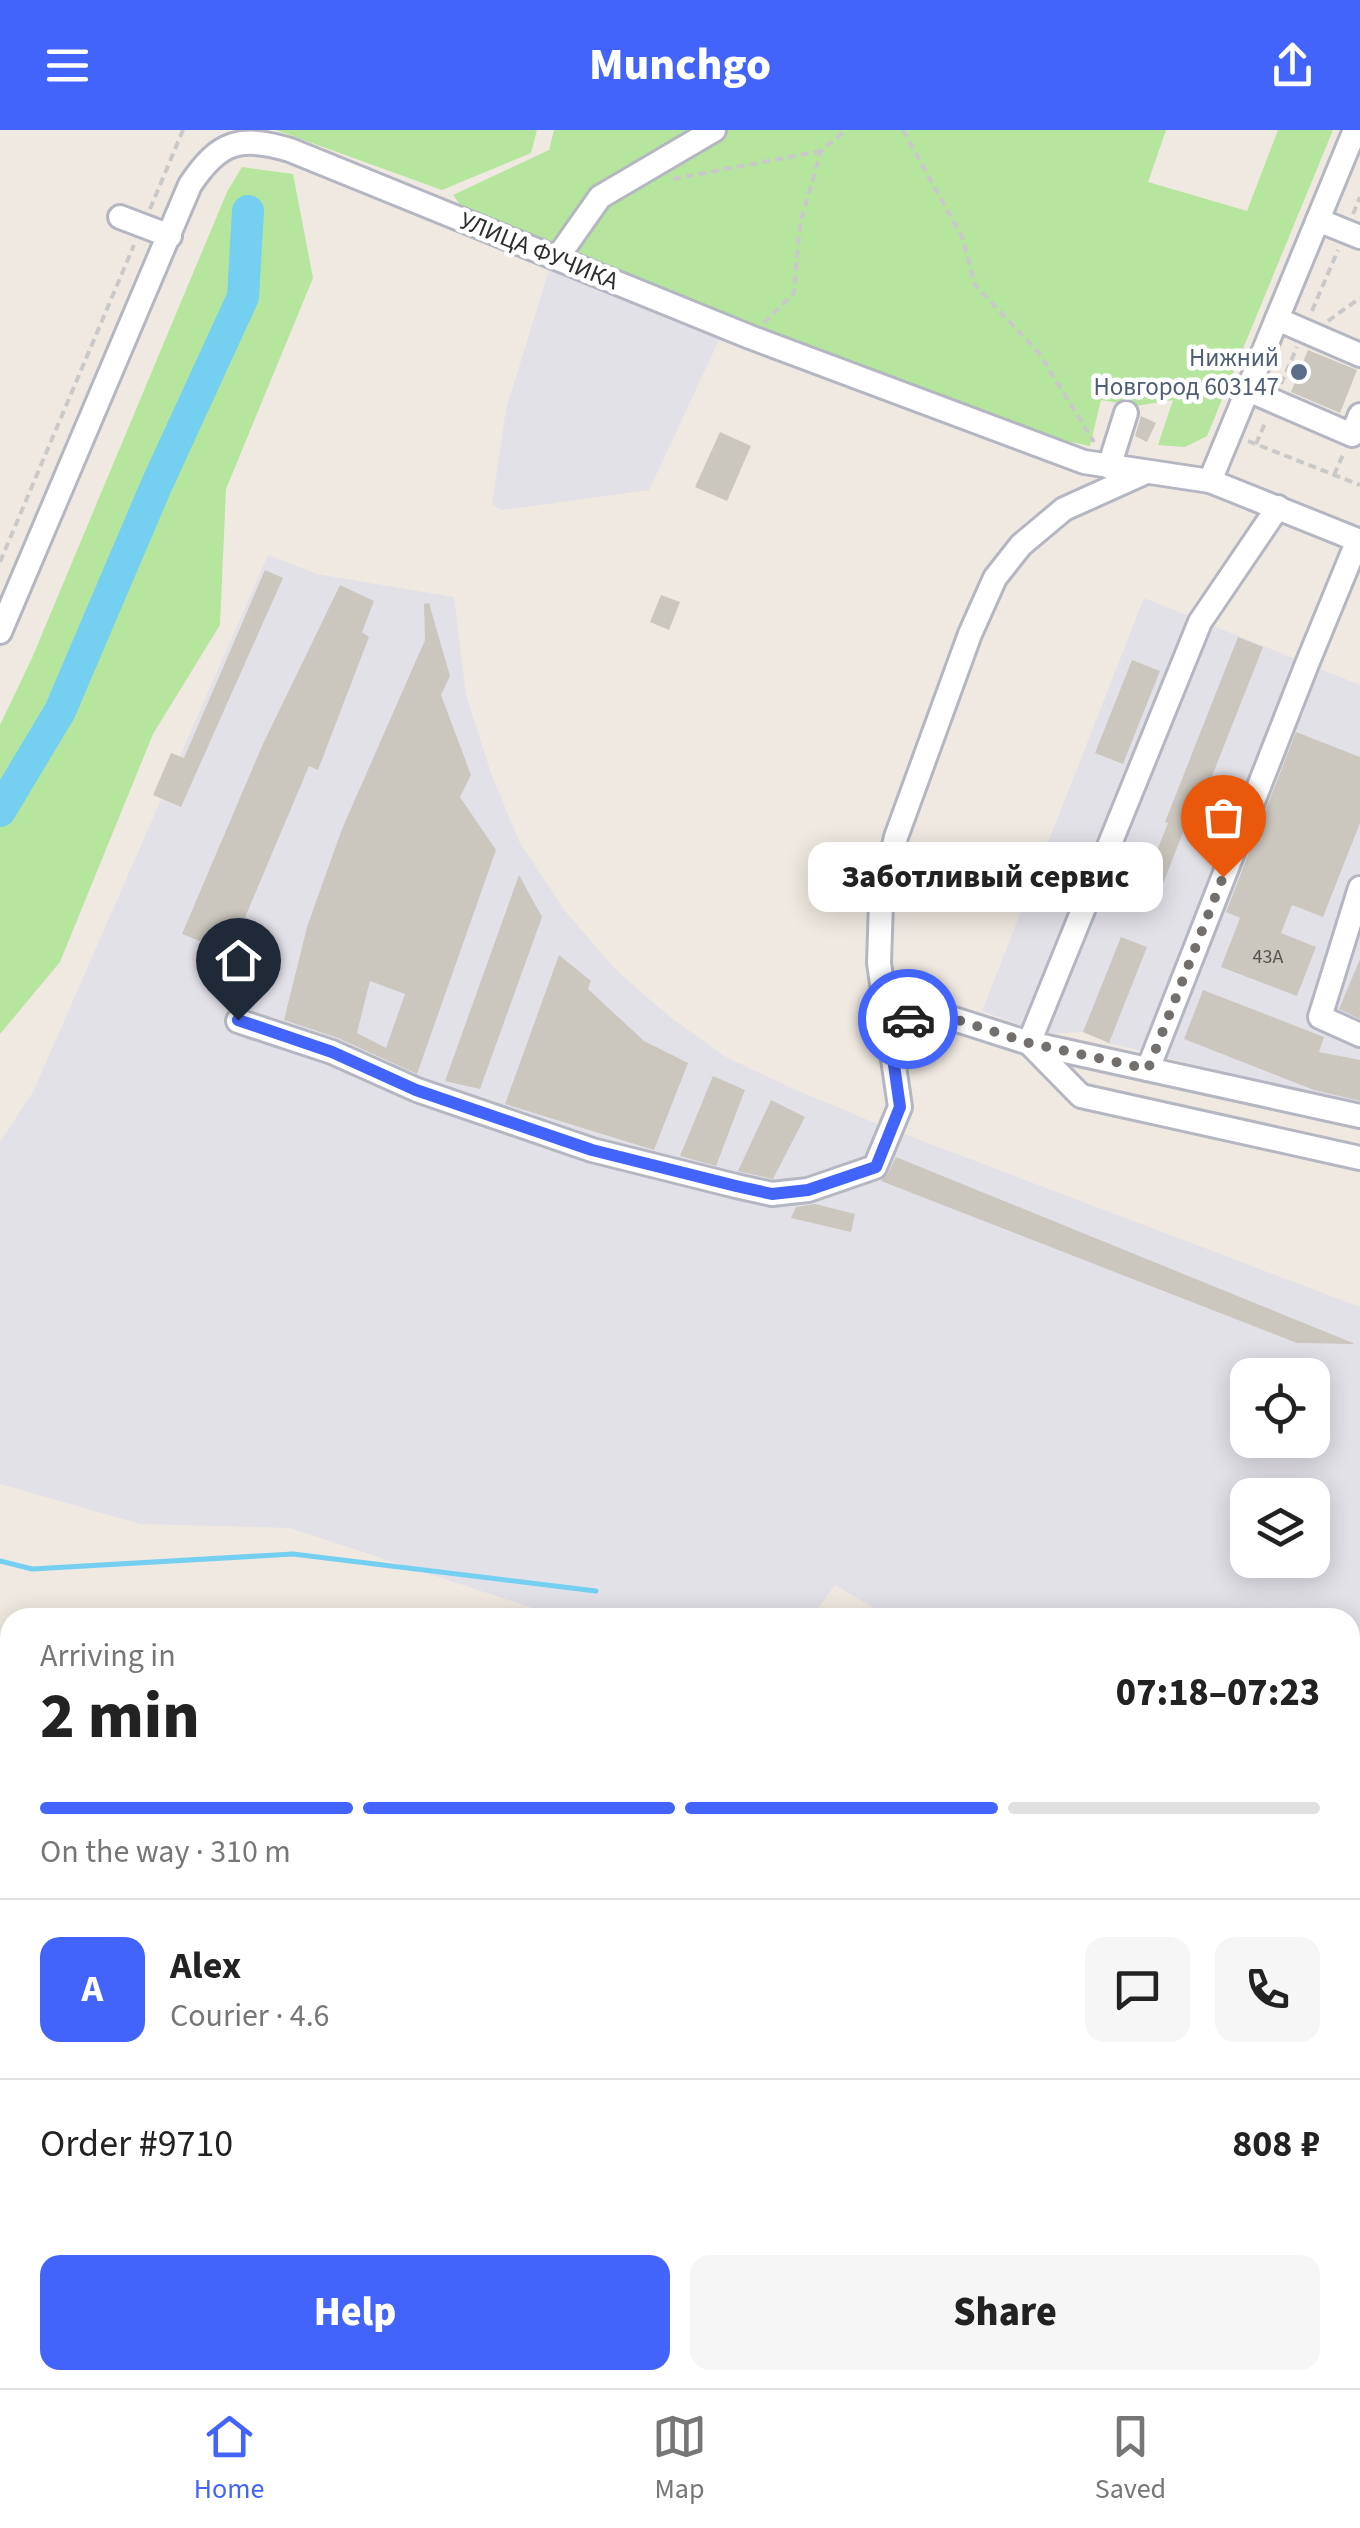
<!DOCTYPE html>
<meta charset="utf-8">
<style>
:root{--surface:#fff;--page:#f6f6f6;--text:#222;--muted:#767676;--line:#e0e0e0;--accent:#4264fb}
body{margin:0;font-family:"Source Sans 3",sans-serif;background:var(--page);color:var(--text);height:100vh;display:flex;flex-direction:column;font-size:38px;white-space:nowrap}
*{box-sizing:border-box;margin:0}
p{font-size:32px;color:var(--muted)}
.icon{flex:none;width:55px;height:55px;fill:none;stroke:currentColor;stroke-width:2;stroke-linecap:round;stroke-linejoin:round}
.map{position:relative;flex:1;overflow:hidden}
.panel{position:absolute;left:0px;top:1478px;width:1360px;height:782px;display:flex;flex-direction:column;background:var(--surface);border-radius:30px 30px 0 0;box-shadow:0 5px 25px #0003}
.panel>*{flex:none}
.buttons{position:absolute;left:1230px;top:1228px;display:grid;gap:20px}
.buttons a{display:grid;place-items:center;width:100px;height:100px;border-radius:20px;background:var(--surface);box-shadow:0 5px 25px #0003;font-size:50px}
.pin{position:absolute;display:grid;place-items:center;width:85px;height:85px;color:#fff;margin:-102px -42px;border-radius:50% 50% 50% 0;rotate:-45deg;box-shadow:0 0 10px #0007}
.pin .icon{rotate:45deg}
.courier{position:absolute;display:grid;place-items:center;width:100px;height:100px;margin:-50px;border:8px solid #4264fb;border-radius:50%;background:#fff;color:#222;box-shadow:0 2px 12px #0007}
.bubble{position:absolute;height:70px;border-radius:20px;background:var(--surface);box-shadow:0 5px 25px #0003;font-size:32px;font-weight:800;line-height:70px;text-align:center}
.headline em{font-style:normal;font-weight:800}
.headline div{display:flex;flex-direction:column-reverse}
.headline{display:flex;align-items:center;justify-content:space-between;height:170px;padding:0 40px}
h1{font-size:65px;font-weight:800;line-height:75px}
.bar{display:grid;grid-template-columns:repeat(4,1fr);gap:15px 10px;align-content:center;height:120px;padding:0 40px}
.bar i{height:12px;border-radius:8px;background:var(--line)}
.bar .active{background:var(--accent)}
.bar p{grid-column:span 4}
.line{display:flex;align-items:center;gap:25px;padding:0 40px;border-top:2px solid var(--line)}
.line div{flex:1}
.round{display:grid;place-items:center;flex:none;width:105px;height:105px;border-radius:20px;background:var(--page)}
.action{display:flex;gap:20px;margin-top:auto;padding:20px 40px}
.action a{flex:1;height:115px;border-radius:20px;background:var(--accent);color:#fff;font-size:40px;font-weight:800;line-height:115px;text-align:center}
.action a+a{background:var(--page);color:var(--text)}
header{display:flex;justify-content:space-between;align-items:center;height:130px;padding:0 40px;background:var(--accent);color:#fff;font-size:45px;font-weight:800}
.dock{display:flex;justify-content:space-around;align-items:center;height:140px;border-top:2px solid var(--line);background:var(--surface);font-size:28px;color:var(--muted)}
.dock a{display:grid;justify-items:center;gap:5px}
.dock .active{color:var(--accent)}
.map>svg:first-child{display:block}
.industrial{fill:#e3e1e8;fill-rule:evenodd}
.green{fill:#b6e59e}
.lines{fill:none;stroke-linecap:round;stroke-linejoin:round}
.stream{stroke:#75cff0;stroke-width:5}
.river{stroke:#75cff0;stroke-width:32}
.building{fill:#cbc7bf;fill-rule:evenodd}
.minor-casing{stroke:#b4b7c1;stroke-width:28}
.path{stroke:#c9c9c9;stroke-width:4;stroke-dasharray:8 5;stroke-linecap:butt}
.minor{stroke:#fff;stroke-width:22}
.done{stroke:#726f6d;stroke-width:10;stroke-dasharray:0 18}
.route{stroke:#4264fb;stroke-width:12}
.service-dot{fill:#5c6f8a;stroke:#fff;stroke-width:4}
.labels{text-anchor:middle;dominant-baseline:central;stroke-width:9;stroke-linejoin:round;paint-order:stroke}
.number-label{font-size:20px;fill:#555452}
.street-label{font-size:25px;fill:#2e2e2e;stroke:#fff}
.service-label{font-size:25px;fill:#4e5e75;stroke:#fff;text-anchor:end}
</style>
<header><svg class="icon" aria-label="menu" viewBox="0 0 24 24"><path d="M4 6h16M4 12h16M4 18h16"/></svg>Munchgo<svg class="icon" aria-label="share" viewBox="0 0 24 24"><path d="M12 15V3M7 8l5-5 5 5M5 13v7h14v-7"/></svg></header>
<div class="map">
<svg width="1360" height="2258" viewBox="0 0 1360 2258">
<rect width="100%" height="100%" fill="#efe9e1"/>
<g class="industrial">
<path d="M550,137L721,206L649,360L502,380L492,375L506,279Z"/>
<path d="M268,425L317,444L454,467L466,565L491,643L519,711L565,781L618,842L669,886L724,926L796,960L880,995L1360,1177V1635L1350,1632V1488L889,1487L835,1455L812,1487H560L290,1398L140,1394L0,1354V1012L33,962ZM1248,1245H1312V1310H1248ZM1248,1365H1312V1430H1248Z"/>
<path d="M1144,468L1360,555V975L1304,964L1161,926L1109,913L1083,902L1044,904L982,881Z"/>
<path d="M10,1554V2250H1350V1675L1360,1678V2258H0V1559Z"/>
</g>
<g class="green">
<path d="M276,0H537L531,23L442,60Z"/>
<path d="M554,0H1166L1148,52L1247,81L1278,0H1333L1207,306L1185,317L1158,315L1173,270L1136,276L1101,270L1090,316L996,296L461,76L453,65L549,20Z"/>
<path d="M242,37L293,44L313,148L226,359L220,495L153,604L60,832L0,904V595L32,528L227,62Z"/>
</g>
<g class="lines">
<g class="stream">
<path d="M0,1431L32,1439L293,1424L596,1461"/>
<path d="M814,1484L823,1488"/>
<path d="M1350,1655L1360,1659"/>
</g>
<path class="river" d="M0,681L60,581L157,354L243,167L248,81"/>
</g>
<g class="building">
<path d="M1308,220L1357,240L1340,283L1291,262Z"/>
<path d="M1141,286L1156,293L1147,312L1135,306Z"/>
<path d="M720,302L751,316L727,371L695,357Z"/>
<path d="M265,440L283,448L181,677L153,665L171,623L184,628Z"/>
<path d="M340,455L374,471L362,502L369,507L318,640L309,636L230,823L182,804L262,616Z"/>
<path d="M661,465L680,472L669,500L650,492Z"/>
<path d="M429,473L450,546L441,565L471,645L460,667L496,720L417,944L338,908L284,890L307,797L342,699L425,510L424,474ZM370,851L405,864L386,918L357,903Z"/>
<path d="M1238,507L1263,517L1190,702L1184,700L1155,774L1138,768L1168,693L1165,692Z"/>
<path d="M1132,530L1160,541L1123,634L1095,623Z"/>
<path d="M1296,602L1360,627V693L1323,787L1292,775L1281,803L1316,817L1297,866L1221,837L1240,788L1226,782Z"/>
<path d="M519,745L542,787L480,959L445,951Z"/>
<path d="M1121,807L1147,817L1109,913L1083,902Z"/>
<path d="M559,825L591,851L588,859L644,911L688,933L654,1020L505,974Z"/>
<path d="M1360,829V889L1339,879Z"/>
<path d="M1203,860L1324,907L1319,922L1360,930V971L1314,960L1184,909Z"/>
<path d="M713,946L745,960L716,1036L680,1026Z"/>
<path d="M771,970L805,987L773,1049L738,1041Z"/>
<path d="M896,1027L1353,1213V1214L1297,1213L881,1051L888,1043Z"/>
<path d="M815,1074L855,1084L851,1102L791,1088L796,1077Z"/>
</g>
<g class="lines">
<defs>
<g id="minor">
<path d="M120,87L170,106"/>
<path d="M1318,90L1360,107"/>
<path d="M557,128L600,67L714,0"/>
<path d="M1277,189L1360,225"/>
<path d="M1248,260L1352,305L1360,285"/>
<path d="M1109,337L1126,283"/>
<path d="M1210,351L1355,0"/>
<path d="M1278,377L1200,492L1029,913L1081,966L1360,1028"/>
<path d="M0,502L190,55C219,11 240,5 290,20L750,207L1084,332L1210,351L1360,411"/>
<path d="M1360,758L1320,887L1360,905"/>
<path d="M238,891L332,922L417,960L592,1020L736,1056L772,1064L808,1060L875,1037L900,977L879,833L881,772L896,707L970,504L995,448L1021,415L1064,379L1144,343"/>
<path d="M888,893L935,883L1029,913L1360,986"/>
<path d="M1148,939L1307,534L1358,410"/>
<path d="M1350,1923L1360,1927"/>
<path d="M0,2237L10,2213"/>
<path d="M376,2254L385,2258"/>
</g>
</defs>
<use href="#minor" class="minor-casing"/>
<g class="path">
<path d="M903,0L962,107L975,155L1039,223L1094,312"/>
<path d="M673,49L821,21"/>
<path d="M150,79L183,0"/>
<path d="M1353,84L1360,67"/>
<path d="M1312,181L1338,120"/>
<path d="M1328,191L1360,168"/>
<path d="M764,193L794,163L800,94L821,21L846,0"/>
<path d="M1281,254L1297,217"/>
<path d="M1248,311L1360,355"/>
<path d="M1256,314L1266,291"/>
<path d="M1334,345L1344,322"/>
<path d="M0,432L134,115"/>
<path d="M237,1488L252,1485L279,1488"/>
<path d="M0,1507H10"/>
<path d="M0,1568L10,1563"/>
<path d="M1350,1679L1360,1682"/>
<path d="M1350,1969L1360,1973"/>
</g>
<use href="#minor" class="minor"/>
</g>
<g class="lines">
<path class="done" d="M908,889L936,883L1029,913L1148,939L1223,747"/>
<path class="route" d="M238,890L332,922L416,960L592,1020L736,1056L772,1064L808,1060L876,1037L900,977L888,893L908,889"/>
</g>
<circle class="service-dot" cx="1299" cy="242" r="10"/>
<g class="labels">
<g class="number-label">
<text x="1268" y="827">43А</text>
</g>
<g class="street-label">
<text transform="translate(539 121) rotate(22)">УЛИЦА ФУЧИКА</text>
</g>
<g class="service-label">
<text x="1279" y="228">Нижний<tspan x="1279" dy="29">Новгород 603147</tspan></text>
</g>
</g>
</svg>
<div class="buttons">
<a><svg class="icon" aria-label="locate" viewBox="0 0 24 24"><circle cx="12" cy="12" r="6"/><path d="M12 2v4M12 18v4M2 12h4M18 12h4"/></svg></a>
<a><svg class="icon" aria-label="layers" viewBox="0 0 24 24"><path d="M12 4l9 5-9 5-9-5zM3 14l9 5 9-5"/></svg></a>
</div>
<div class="pin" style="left:1223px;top:747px;background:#ea580c"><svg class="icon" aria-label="bag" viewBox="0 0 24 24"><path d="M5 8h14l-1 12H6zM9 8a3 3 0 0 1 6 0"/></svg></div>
<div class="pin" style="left:238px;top:890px;background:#1f2937"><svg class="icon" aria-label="home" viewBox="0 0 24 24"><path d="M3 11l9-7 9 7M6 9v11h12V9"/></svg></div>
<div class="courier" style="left:908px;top:889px"><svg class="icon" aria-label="car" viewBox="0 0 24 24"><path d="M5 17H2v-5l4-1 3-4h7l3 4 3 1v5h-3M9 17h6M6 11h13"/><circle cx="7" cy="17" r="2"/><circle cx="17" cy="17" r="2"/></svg></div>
<div class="bubble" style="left:808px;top:712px;width:355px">Заботливый сервис</div>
<section class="panel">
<div class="headline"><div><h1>2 min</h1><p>Arriving in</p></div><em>07:18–07:23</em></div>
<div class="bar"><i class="active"></i><i class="active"></i><i class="active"></i><i></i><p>On the way · 310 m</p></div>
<div class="line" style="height:180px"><b class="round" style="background:var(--accent);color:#fff">A</b><div><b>Alex</b><p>Courier · 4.6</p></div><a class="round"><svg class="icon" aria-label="chat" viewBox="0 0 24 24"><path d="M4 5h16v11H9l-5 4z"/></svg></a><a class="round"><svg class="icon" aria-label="phone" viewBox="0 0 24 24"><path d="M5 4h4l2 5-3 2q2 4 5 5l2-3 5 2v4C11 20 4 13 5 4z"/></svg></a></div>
<div class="line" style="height:130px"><div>Order #9710</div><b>808 ₽</b></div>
<div class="action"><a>Help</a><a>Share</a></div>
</section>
</div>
<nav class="dock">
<a class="active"><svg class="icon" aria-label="home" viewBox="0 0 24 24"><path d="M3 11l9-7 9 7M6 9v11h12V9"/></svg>Home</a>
<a><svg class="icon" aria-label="map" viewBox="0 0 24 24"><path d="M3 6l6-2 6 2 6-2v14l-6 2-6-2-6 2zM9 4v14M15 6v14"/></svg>Map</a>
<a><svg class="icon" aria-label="saved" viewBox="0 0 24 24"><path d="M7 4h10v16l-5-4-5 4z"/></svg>Saved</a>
</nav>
